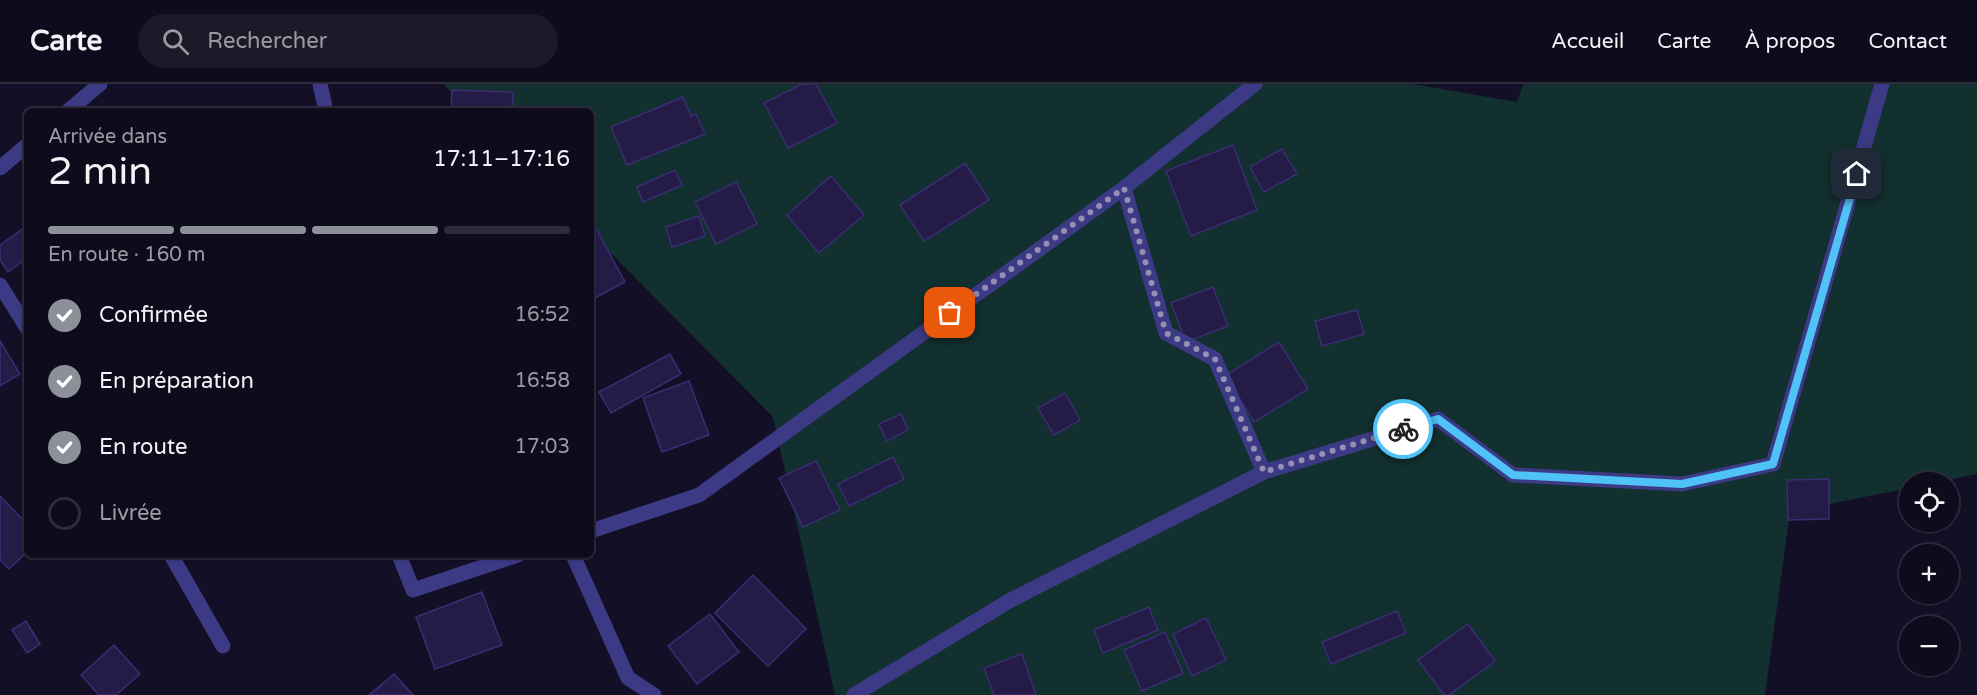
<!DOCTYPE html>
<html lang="fr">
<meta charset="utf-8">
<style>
:root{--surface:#0e0b1c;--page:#1c1929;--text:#f1f3f6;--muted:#9b9ba3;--line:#2e2b3b;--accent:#8c9099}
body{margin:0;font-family:"Varela Round",sans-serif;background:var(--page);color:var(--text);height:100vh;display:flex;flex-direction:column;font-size:22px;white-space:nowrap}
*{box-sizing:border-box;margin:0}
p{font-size:20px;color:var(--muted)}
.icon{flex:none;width:33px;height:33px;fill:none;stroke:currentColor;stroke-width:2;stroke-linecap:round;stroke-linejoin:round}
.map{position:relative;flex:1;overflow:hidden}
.side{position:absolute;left:24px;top:24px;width:570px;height:450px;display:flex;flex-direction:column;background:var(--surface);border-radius:9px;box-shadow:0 2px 4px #0004,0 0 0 2px var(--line)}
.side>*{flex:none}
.tools{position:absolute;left:1899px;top:388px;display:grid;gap:12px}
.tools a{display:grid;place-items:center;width:60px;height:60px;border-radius:50%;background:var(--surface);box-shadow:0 2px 4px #0004,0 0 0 2px var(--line);font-size:30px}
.pin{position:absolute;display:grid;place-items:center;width:51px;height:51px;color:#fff;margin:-26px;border-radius:12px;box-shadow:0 3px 9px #0006}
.courier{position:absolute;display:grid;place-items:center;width:60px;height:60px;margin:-30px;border:4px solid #4fc3f7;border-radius:50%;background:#fff;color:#222;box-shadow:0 2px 8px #0007}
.summary em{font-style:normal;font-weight:600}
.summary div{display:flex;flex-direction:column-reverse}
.summary{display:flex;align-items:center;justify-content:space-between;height:102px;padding:0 24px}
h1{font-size:39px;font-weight:600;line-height:45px}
.bar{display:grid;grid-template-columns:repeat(4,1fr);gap:9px 6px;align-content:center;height:72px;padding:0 24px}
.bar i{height:8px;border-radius:4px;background:var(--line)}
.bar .on{background:var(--accent)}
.bar p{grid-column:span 4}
ol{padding:0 24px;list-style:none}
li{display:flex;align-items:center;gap:18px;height:66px}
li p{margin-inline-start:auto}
li .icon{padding:6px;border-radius:50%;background:var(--accent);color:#fff;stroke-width:4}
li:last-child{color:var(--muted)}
li i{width:33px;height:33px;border:3px solid var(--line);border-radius:50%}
header{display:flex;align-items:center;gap:36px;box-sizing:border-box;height:84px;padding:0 30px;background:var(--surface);border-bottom:2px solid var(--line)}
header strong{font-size:28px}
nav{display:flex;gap:33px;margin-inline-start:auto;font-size:21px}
.search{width:420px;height:54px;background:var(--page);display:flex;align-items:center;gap:15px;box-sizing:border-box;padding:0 21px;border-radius:33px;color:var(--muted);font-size:22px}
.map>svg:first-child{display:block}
.green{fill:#12302f}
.building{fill:#241b47;stroke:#3b2d73;stroke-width:1.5}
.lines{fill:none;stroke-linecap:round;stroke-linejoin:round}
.minor{stroke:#3d3a85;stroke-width:15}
.done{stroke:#948fb3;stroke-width:6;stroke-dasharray:0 10.8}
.route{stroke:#4fc3f7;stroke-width:8}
</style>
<header>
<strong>Carte</strong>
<div class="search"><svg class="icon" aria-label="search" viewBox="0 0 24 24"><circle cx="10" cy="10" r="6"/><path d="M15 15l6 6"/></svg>Rechercher</div>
<nav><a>Accueil</a><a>Carte</a><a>À propos</a><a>Contact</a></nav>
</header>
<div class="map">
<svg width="1977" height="611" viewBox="0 0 1977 611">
<rect width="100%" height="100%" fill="#130f26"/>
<path class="green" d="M443,0H1413L1517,18L1523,0H1977V390L1934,399H1910L1909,404L1790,428L1765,611H835L773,333L591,149V27H470Z"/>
<g class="building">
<path d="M802,0H816L837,39L788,64L764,19Z"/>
<path d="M452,6L513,8L512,27H451Z"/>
<path d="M683,13L691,32L696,30L705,50L627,81L611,43Z"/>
<path d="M1233,61L1257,126L1191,152L1166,87Z"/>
<path d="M1282,65L1297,90L1264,108L1250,83Z"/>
<path d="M965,79L989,116L924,157L900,121Z"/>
<path d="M675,86L682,101L643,118L637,103Z"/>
<path d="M831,92L864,131L819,169L787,131Z"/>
<path d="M736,98L757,140L716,160L695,118Z"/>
<path d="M699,132L705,152L672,163L666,143Z"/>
<path d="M591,135L625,198L591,216Z"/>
<path d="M27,142V174L8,188L0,176V161Z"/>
<path d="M1213,203L1228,242L1186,258L1171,219Z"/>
<path d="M1357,226L1364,250L1322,262L1315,237Z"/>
<path d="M0,257L20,290L0,302Z"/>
<path d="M1279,258L1308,305L1254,338L1225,292Z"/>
<path d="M670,270L681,290L611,329L599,308Z"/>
<path d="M689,297L709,351L662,368L643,314Z"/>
<path d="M1065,309L1080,336L1054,351L1038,324Z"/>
<path d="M901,330L908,346L887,357L879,340Z"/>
<path d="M893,373L904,395L849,422L838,400Z"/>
<path d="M816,377L840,426L803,443L779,394Z"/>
<path d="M1829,395V435L1788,436L1787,396Z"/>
<path d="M0,412L27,440V468L9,485L0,476Z"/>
<path d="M753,491L806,545L768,582L715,529Z"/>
<path d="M482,508L502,561L435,585L416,533Z"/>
<path d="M1149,523L1158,546L1103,569L1094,546Z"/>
<path d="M1397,527L1406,549L1331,580L1322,558Z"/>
<path d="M710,530L739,568L697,600L668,562Z"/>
<path d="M1206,534L1226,576L1192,592L1173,550Z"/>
<path d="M26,537L40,560L27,569L12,546Z"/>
<path d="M1468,540L1495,577L1449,611H1444L1418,576Z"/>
<path d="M1165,548L1183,589L1142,607L1124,566Z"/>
<path d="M114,561L140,590L116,611H99L81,591Z"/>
<path d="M1022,570L1036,611H994L984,584Z"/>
<path d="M394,590L413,611H369Z"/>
</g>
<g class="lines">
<g class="minor">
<path d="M320,0L326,27"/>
<path d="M68,27L100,0"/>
<path d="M0,84L27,61"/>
<path d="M0,201L27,244"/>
<path d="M1264,388L1438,335L1513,391L1682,400L1773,380L1882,0"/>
<path d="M591,447L699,411L1124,104L1255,0"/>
<path d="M171,471L223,562"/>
<path d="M399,471L413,506L518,471"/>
<path d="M573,471L628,594L654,611"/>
<path d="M854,611L1009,517L1264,388L1215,275L1166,249L1124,104"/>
</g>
</g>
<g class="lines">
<path class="done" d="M950,229L1124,104L1166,249L1215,275L1264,388L1403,345"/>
<path class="route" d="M1403,345L1438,335L1513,391L1682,400L1773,380L1857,90"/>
</g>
</svg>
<div class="tools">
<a><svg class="icon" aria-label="locate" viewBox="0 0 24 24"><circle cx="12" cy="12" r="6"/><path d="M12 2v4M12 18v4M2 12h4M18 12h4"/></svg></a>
<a>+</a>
<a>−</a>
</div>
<div class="pin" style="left:950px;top:229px;background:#ea580c"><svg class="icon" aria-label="bag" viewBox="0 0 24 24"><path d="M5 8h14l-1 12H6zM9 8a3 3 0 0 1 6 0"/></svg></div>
<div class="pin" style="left:1857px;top:90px;background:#1f2937"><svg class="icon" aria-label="home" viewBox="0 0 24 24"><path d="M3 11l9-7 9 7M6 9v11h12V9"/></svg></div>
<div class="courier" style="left:1403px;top:345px"><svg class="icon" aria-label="bike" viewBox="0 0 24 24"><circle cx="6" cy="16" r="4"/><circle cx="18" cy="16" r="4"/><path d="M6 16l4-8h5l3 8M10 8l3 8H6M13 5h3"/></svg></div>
<section class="side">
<div class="summary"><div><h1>2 min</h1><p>Arrivée dans</p></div><em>17:11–17:16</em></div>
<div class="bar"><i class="on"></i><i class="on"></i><i class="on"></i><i></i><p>En route · 160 m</p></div>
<ol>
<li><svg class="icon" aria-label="check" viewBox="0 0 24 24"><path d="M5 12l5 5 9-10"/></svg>Confirmée<p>16:52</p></li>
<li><svg class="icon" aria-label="check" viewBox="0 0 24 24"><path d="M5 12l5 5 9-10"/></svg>En préparation<p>16:58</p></li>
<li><svg class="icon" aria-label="check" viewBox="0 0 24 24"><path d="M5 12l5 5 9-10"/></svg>En route<p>17:03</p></li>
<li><i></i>Livrée</li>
</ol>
</section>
</div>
